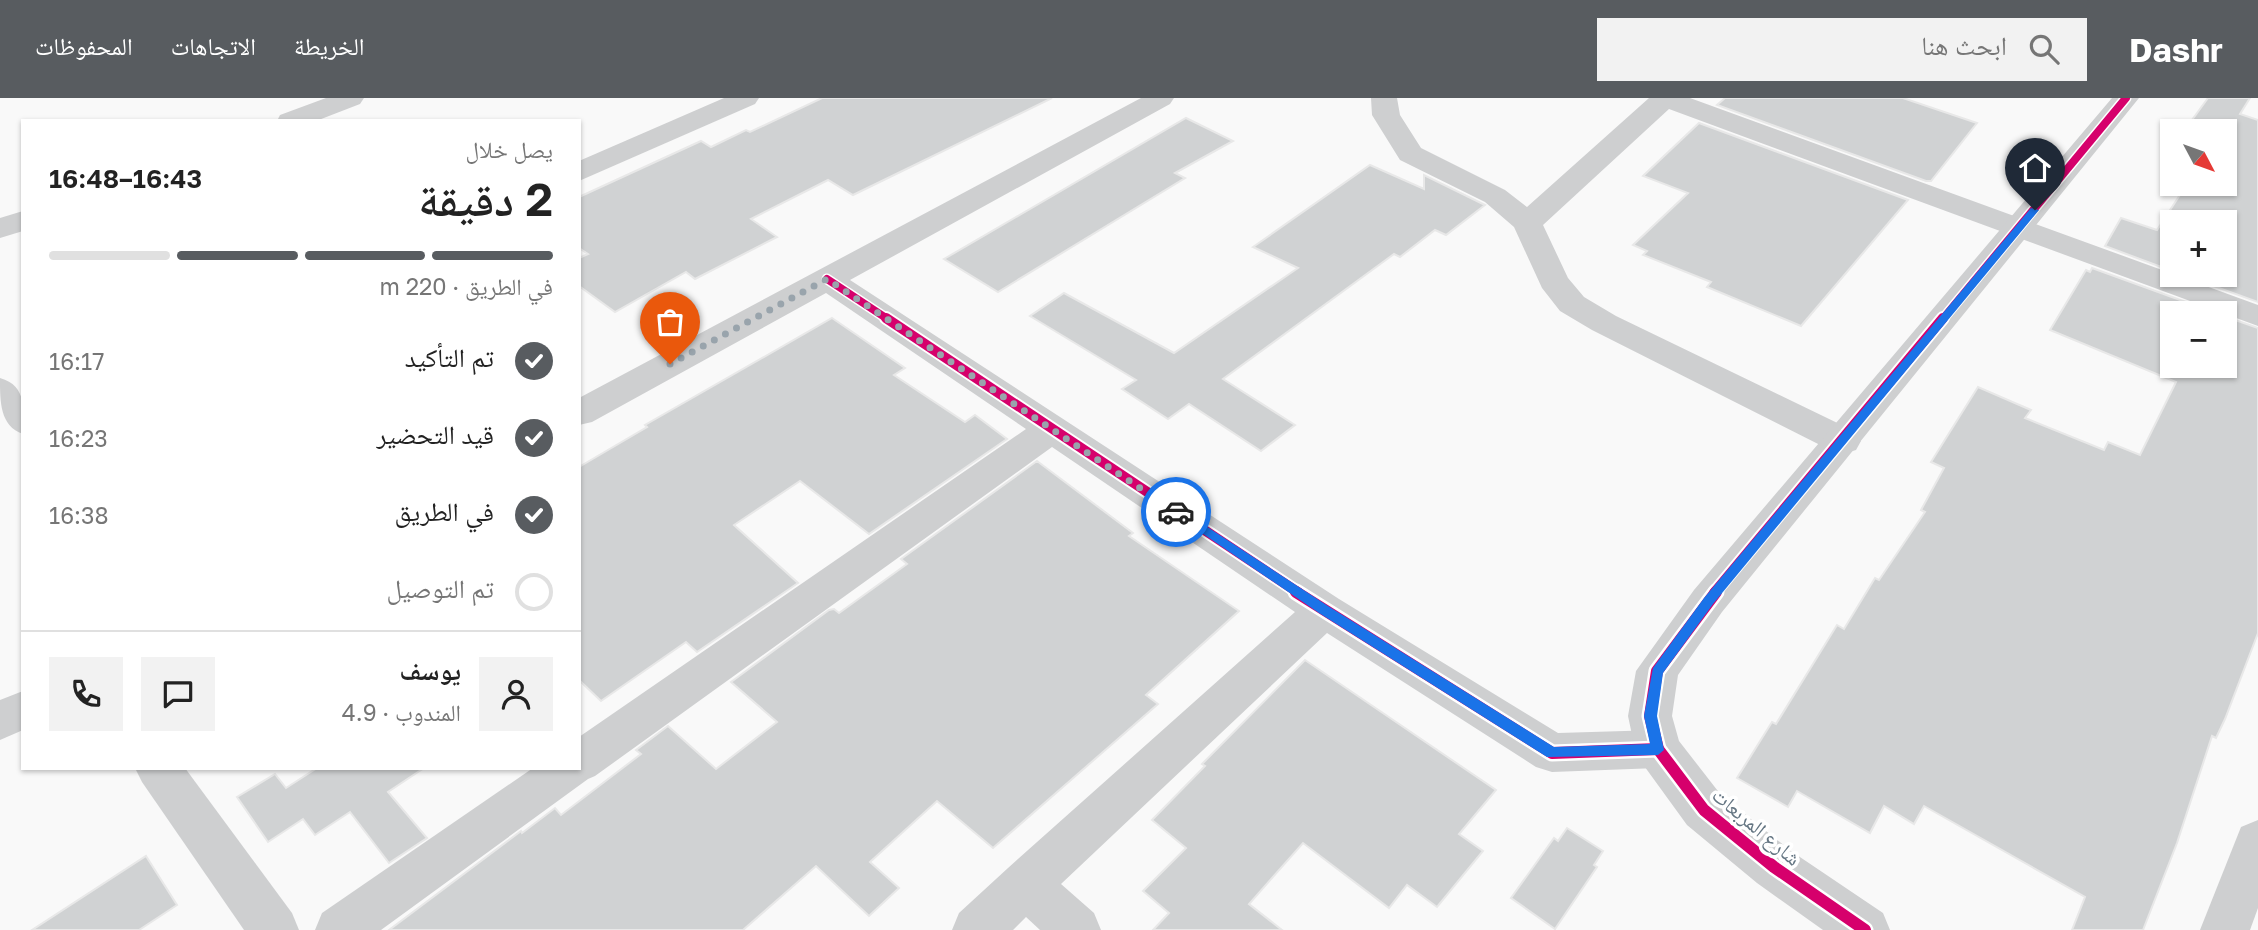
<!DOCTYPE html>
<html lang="ar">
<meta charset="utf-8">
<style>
:root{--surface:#fff;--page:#f2f2f2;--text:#222;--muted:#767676;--line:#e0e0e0;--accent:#585c60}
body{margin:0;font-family:"Golos Text","Noto Naskh Arabic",sans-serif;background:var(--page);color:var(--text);direction:rtl;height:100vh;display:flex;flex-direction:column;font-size:26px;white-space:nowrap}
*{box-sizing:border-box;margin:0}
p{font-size:23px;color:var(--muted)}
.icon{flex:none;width:38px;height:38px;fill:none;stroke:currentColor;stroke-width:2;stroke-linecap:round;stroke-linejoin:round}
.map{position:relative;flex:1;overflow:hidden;direction:ltr}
.side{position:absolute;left:21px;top:21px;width:560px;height:651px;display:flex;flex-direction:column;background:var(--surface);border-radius:0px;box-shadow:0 2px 5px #0004;direction:rtl}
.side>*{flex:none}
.needle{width:46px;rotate:131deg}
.fabs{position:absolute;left:2160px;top:21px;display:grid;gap:14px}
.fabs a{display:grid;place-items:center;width:77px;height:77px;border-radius:0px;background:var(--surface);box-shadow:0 2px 5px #0004;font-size:35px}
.pin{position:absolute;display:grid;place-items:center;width:60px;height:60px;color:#fff;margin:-72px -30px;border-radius:50% 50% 50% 0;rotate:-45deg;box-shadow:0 0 7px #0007}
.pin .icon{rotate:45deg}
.courier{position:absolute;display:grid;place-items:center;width:70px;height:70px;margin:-35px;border:5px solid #1a73e8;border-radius:50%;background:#fff;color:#222;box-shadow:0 2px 9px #0007}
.headline em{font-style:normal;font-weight:600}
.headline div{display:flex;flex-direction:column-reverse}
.headline{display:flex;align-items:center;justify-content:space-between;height:119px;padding:0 28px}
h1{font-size:46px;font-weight:600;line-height:52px}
.bar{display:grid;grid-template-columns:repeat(4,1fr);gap:10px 7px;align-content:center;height:84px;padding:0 28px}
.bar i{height:9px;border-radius:5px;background:var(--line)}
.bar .selected{background:var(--accent)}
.bar p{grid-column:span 4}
.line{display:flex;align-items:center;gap:18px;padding:0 28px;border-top:2px solid var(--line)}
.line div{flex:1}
.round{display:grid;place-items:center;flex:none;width:74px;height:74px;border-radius:0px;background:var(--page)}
ol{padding:0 28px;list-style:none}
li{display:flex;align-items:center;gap:21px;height:77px}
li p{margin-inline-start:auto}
li .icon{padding:7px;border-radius:50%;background:var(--accent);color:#fff;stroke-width:4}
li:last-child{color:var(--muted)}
li i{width:38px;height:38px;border:4px solid var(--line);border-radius:50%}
header{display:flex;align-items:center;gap:42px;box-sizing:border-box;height:98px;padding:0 35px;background:var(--accent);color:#fff}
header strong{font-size:33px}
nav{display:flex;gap:38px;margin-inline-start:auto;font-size:24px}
.search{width:490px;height:63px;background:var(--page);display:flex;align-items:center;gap:18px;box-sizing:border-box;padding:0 24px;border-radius:0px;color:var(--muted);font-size:26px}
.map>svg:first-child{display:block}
.building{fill:#d0d2d3;stroke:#e8e8e8;stroke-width:2}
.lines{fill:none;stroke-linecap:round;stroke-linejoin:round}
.minor{fill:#cecfd0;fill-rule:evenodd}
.tertiary{fill:#cecfd0;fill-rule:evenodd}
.cycleway-far2-casing{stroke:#fff;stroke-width:11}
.cycleway-far1-casing{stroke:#fff;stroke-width:14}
.cycleway-casing{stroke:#fff;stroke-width:17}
.cycleway-far2{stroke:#d6006c;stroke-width:8}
.cycleway-far1{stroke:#d6006c;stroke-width:10}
.cycleway{stroke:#d6006c;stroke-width:12}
.route{fill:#1a73e8}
.done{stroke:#99a4ac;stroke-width:7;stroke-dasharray:0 12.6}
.labels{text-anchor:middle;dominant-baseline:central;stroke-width:7;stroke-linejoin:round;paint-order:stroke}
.street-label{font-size:21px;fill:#657683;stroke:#fff}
</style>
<header>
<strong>Dashr</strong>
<div class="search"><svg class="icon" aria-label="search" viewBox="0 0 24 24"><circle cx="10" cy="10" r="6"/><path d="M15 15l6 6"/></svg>ابحث هنا</div>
<nav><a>الخريطة</a><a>الاتجاهات</a><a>المحفوظات</a></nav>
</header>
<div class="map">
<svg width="2258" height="832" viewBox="0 0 2258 832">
<rect width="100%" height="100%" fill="#f9f9f9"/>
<g class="building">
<path d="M822,0H1052L853,97L828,82L751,121L777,139L695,181L686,174L615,214L579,188V160L588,156L579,150V99L701,43L711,49L746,32L750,34Z"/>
<path d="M1725,0H1903L1977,25L1931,83H1926L1717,7Z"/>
<path d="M2208,0H2250L2240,16L2258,22V204L2183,177H2224V124H2172V173L2105,148L2121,120L2157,132L2187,86H2224V33H2184Z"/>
<path d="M1186,20L1233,43L1175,75L1185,80L998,194L944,161Z"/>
<path d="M1699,25L1908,102L1801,228L1707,189L1711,184L1643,157L1647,153L1633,147L1688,95L1643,78Z"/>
<path d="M1370,67L1424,91V77L1485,107L1446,137L1435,132L1400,159L1394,156L1223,281L1295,327L1261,353L1189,306L1168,321L1122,291L1136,282L1030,218L1064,195L1174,255L1298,170L1253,149Z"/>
<path d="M2092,170L2216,215H2172V268H2224V218L2258,230V535L2225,621L2216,640L2212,638L2177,745L2143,832H2072L2085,799L1924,708L1914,726L1884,708L1870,735L1797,693L1788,709L1737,680L1772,624L1776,626L1837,527L1844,531L1875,480L1879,482L1925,414L1921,412L1944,370L1931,364L1978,289L2031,312L2025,320L2104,352L2108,344L2140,357L2176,284L2050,232L2086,172L2090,174Z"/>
<path d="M832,220L905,270L894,277L965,324L975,317L1007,341L869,436L800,383L734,427L798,485L697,554L686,544L601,603L579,582V369L647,329L645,327Z"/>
<path d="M1037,363L1133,435L1129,438L1239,513L1146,597L1158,606L993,750L937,703L870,764L899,790L869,818L816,768L743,832H389L521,733L522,735L555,710L561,717L641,656L636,652L668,628L716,671L777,624L731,584L829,512L834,511L839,515L907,466L901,461Z"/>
<path d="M1305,562L1496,692L1459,736L1483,753L1437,809L1407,787L1389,810L1303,745L1249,806L1282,832H1153L1169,815L1143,793L1186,750L1152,722L1205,668L1202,666Z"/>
<path d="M317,670H424L388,694L427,740L389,765L350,714L315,737L303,721L268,744L237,699L275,676L286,690Z"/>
<path d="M1567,730L1603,753L1594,767L1597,769L1555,831L1511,800L1554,740L1558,743Z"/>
<path d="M146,758L177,807L139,832H32Z"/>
</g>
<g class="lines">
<g class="minor">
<path d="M326,0H364L360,6L316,23H277L280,17Z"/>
<path d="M724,0H759L755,6L579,83V63Z"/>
<path d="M1141,0H1174L1170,6L850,182L1339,501L1558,635L1658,632L1674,637L1681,651L1674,665L1658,670L1552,674L1536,669L1327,535L1061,786L1094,815L1101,832H1040L1026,819L1013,832H952L959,815L1008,770L1295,514L1052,349L595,678L588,681L381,832H315L322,815L533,670H579V639L1026,331L826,195L592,324L579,327V300Z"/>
<path d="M1371,0H1397L1400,17L1421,50L1505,92L1527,109L1649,0H1690L2258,207V228L1669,11L1543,127L1568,180L1584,199L1616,218L1856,334L1861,343L1856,352L1843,356L1830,352L1592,232L1560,213L1542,190L1514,129L1485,104L1400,62L1372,17Z"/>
<path d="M23,113V133L0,140V120Z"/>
<path d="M0,280C28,288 23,312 23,336C0,328 0,304 0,280Z"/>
<path d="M23,593V632L0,642V602Z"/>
<path d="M135,670H185L292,815L299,832H244L142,684Z"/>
<path d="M2258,722V810L2250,832H2200L2241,729Z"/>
</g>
<path class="tertiary" d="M2112,0H2139L1722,514L1678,577L1672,618L1679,643L1721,697L1791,753L1883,815L1890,832H1823L1757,785L1687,727L1642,665L1635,651L1628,618L1636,573L1694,492Z"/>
<defs>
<g id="cycleway-far2">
<path d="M827,181L889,222"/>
<path d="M1942,222L2126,0"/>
</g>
<g id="cycleway-far1">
<path d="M886,220L1299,495"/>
<path d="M1714,495L1943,220"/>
</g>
<g id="cycleway">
<path d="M1296,494L1552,655L1658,651"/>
<path d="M1716,494L1657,573L1650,618L1658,651L1704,712L1774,769L1865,832"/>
</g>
</defs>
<use href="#cycleway-far2" class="cycleway-far2-casing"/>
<use href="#cycleway-far1" class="cycleway-far1-casing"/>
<use href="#cycleway" class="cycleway-casing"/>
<use href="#cycleway-far2" class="cycleway-far2"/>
<use href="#cycleway-far1" class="cycleway-far1"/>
<use href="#cycleway" class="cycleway"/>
</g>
<path class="route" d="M2031,110L2039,112L1713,506L1663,575L1657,618L1664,652L1658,657L1547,659L1319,515L1171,414L1176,410L1180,411L1328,508L1554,649L1650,646L1644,618L1653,570L1704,500Z"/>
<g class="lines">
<path class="done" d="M670,266L827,181L1176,414"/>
</g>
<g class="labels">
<g class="street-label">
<text transform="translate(1757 728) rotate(40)">شارع المربعات</text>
</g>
</g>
</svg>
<div class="fabs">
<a><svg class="needle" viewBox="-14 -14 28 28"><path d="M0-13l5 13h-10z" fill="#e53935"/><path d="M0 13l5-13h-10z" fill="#767676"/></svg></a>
<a>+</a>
<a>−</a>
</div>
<div class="pin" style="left:670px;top:266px;background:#ea580c"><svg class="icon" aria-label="bag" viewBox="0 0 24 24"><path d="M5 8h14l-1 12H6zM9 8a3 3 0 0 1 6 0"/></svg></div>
<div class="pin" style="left:2035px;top:112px;background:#1f2937"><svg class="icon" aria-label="home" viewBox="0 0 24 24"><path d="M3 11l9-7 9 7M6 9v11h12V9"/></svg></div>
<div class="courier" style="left:1176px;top:414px"><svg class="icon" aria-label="car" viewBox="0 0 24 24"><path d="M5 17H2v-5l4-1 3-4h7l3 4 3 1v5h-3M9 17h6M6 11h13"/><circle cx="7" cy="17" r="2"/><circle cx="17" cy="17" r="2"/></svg></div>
<section class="side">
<div class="headline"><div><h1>2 دقيقة</h1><p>يصل خلال</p></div><em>16:43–16:48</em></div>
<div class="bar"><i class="selected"></i><i class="selected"></i><i class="selected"></i><i></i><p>في الطريق · 220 m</p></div>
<ol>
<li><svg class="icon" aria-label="check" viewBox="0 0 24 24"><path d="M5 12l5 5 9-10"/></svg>تم التأكيد<p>16:17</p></li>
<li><svg class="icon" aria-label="check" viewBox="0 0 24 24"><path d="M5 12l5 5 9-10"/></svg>قيد التحضير<p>16:23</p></li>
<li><svg class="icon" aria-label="check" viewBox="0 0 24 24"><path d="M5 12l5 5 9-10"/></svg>في الطريق<p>16:38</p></li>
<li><i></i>تم التوصيل</li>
</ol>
<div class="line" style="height:126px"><a class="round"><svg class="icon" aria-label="person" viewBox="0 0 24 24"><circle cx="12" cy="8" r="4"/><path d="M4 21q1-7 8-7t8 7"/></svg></a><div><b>يوسف</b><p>المندوب · 4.9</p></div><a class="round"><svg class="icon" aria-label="chat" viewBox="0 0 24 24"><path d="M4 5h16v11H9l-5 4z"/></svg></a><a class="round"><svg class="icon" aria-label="phone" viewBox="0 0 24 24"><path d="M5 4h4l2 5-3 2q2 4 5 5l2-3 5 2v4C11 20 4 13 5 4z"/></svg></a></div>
</section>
</div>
